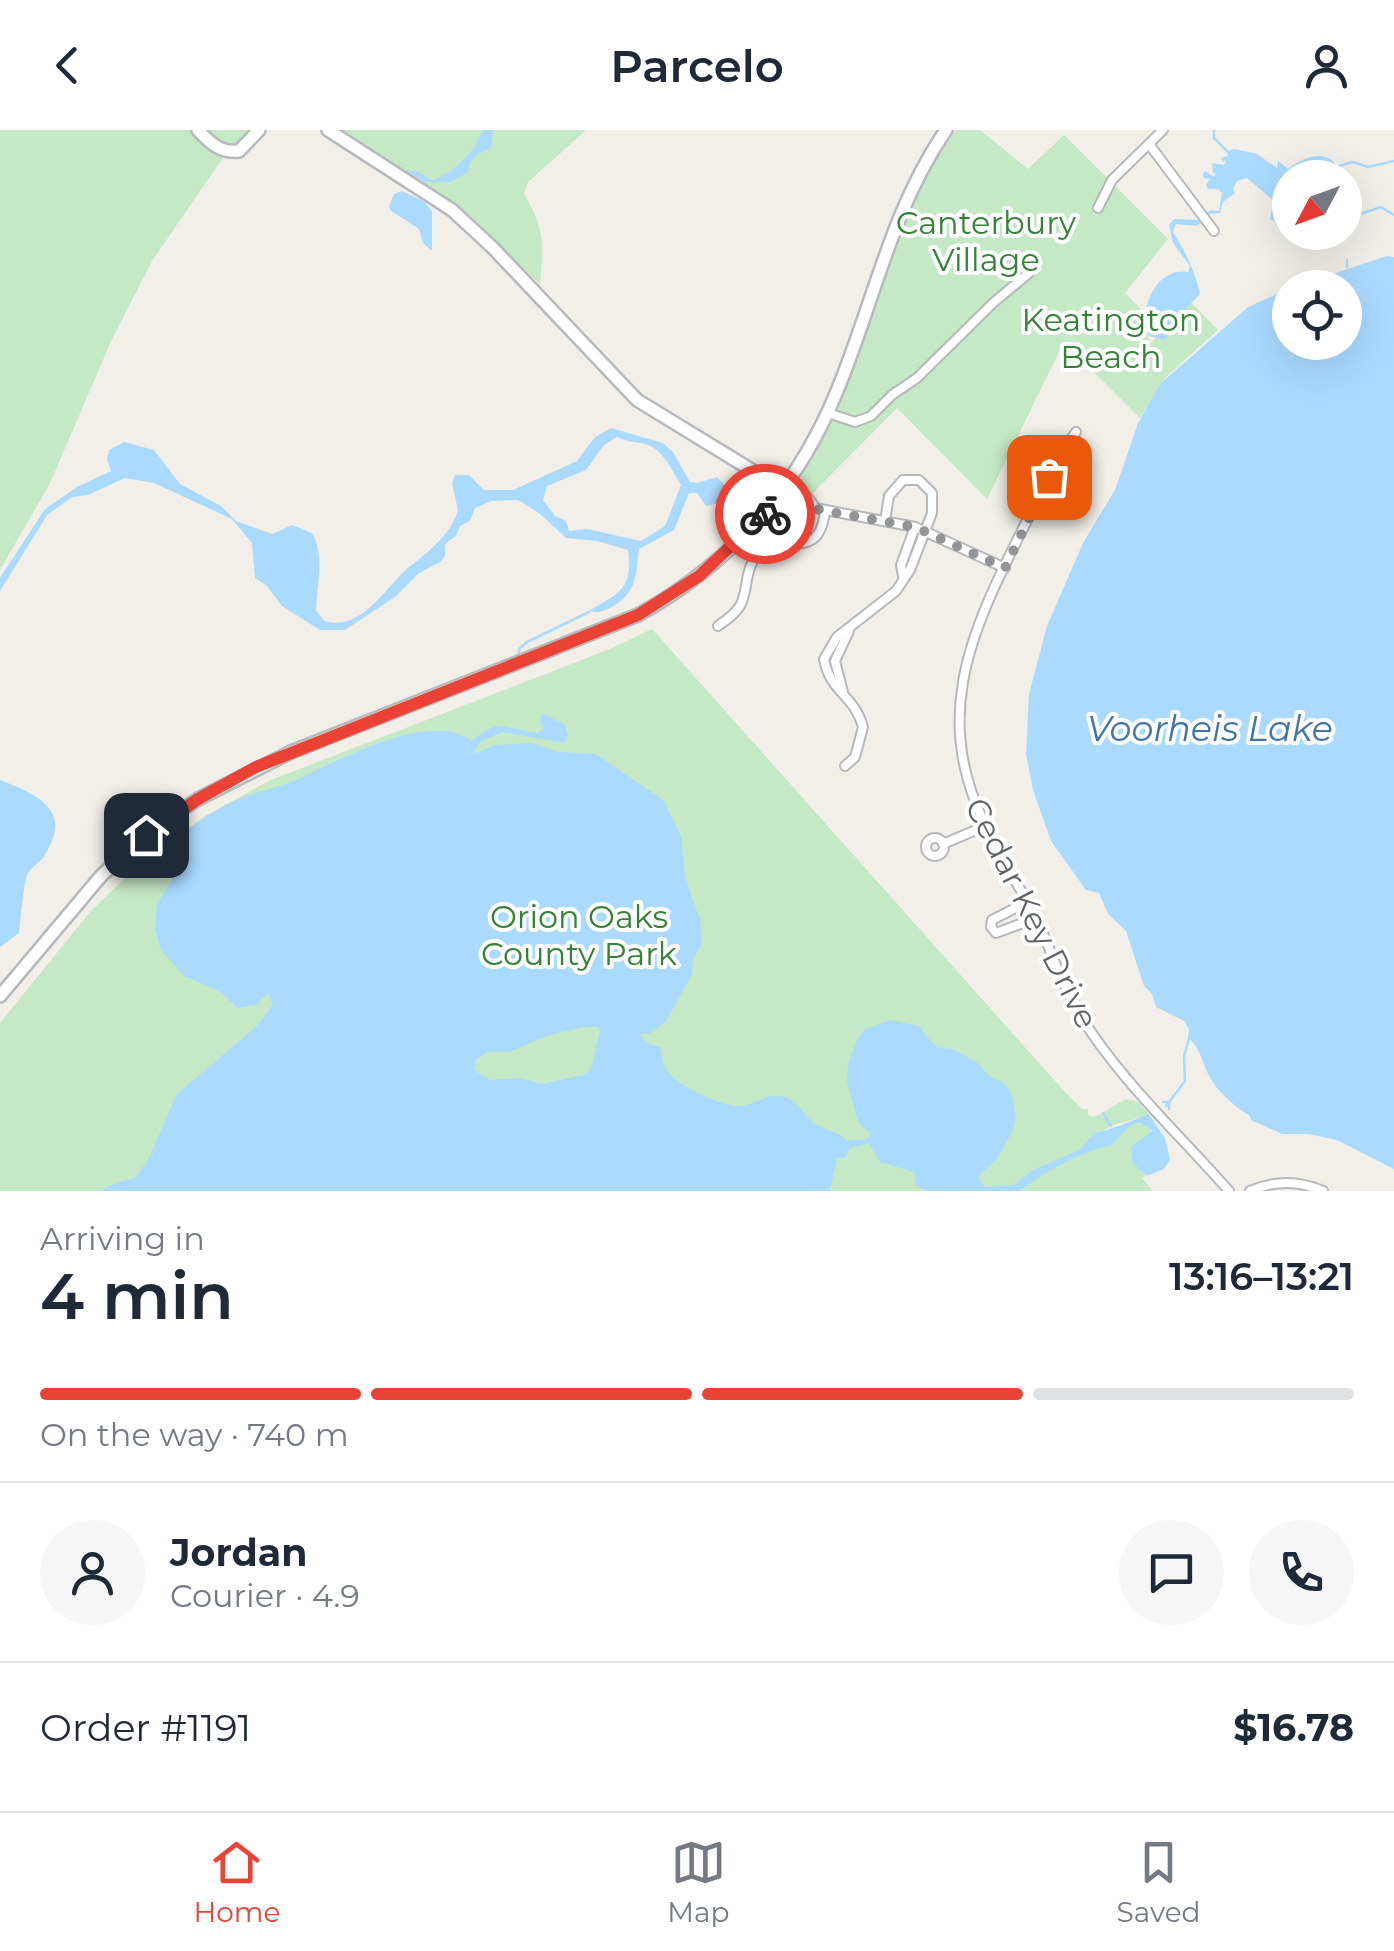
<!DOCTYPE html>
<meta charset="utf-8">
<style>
:root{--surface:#fff;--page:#f6f6f7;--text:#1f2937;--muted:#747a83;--line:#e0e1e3;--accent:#ea4335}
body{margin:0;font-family:Montserrat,sans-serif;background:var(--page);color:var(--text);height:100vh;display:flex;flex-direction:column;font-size:38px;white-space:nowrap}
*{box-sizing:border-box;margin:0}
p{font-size:32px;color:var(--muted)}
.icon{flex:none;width:55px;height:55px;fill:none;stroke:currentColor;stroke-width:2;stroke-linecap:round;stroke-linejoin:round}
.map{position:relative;height:1061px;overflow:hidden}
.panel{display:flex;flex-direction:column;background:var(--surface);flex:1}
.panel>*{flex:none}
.needle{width:65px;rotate:229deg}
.buttons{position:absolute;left:1272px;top:30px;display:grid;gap:20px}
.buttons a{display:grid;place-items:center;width:90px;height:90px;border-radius:50%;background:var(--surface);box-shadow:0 10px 40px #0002;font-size:50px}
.pin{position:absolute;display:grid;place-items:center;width:85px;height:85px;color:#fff;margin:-42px;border-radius:20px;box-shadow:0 5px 15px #0006}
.courier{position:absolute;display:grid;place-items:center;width:100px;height:100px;margin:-50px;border:8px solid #ea4335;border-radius:50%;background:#fff;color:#222;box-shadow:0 2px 12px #0007}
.headline em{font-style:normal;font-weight:600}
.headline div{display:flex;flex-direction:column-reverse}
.headline{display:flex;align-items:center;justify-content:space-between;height:170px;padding:0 40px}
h1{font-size:65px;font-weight:600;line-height:75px}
.bar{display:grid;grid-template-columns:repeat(4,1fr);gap:15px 10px;align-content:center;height:120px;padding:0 40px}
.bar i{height:12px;border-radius:8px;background:var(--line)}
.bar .selected{background:var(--accent)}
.bar p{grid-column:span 4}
.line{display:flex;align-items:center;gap:25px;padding:0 40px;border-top:2px solid var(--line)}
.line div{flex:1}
.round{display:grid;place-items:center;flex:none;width:105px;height:105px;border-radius:52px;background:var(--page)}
header{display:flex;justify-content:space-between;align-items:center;height:130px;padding:0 40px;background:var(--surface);font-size:45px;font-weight:600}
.menu{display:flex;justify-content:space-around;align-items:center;height:140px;border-top:2px solid var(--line);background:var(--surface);font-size:28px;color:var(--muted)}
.menu a{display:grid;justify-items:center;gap:5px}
.menu .selected{color:var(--accent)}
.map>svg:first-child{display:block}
.green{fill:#c5e8c5}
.water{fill:#aadaff;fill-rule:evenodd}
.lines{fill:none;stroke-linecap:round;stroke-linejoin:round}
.stream{stroke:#aadaff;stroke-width:2.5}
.street-casing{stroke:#b5b8bc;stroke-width:12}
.secondary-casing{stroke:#b6babf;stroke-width:16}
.street{stroke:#fff;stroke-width:8}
.secondary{stroke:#fff;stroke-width:11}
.done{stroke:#929495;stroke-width:10;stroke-dasharray:0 18}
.route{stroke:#ea4335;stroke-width:12}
.labels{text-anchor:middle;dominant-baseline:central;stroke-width:8;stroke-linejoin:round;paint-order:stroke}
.park-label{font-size:32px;fill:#348238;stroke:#fff}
.street-label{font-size:32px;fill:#5f6368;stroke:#fff}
.water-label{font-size:35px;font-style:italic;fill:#4174aa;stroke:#fff}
</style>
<header><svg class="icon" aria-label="back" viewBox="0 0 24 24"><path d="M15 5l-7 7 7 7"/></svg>Parcelo<svg class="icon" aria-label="person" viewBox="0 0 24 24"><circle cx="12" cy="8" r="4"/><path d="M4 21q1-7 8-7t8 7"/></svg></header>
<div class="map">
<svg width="1394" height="1061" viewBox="0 0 1394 1061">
<rect width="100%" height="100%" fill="#f1efe8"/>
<g class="green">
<path d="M0,0H254L224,26L152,131L112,209L50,353L0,440Z"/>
<path d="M339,0H586L528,52L524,64C545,99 544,114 540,154L487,105Z"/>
<path d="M956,0H980L1028,39L1064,5L1168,109L1125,163L1140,178L1150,214L1192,173L1218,200L1165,248L1140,288L1064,212L987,369L897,278L812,364L798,354C808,333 821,313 831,292C874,195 888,84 956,0Z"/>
<path d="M652,499L1064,961L1082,979H1088V985L1094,987L1126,969L1138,972L1148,983L1145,986L1113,995L1101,1002L1112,1015L1129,994H1144L1151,999L1140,1041L1146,1046L1142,1048L1153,1061H0V893L90,782L137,736L205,686L271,650L610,519Z"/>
</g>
<g class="water">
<path d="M483,0H493L491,17L477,25L470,32L468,42L451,52H426L406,41H417L433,51C456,39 472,26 483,0Z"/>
<path d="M1235,19L1257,24L1277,38L1278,31L1288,39C1309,23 1332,18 1343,47H1337L1324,32L1313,41L1317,47L1290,48V91L1278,98L1273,90H1270L1273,70L1247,48L1237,51L1233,59L1235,63L1223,72L1220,83L1209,84L1197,96L1176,94L1173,102C1186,123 1195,141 1200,164L1181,184L1165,210L1149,206C1137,181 1156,136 1188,142L1190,136L1173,113L1169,95L1174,89L1198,90L1211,80L1219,81L1222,63L1218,59H1208L1206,55L1210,49L1204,48L1203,44L1205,41L1214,47L1216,44L1213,43L1212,33L1224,35L1226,30L1223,32L1221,28L1228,26L1227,21Z"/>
<path d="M402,61L423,71L432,81V121L423,113L419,99L391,81L389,76L394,64Z"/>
<path d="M1387,126L1394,127V1039L1337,1010L1308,1004H1282L1251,990L1250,986C1234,976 1217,962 1208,944C1202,931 1199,915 1188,908L1189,899L1184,891L1156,877L1152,864L1144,856L1126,801L1108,784L1099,763L1086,760L1051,711L1033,660L1026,624L1029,564L1047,496L1083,413L1115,360L1138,293L1160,254L1248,177L1290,158V212H1345V158H1290Z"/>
<path d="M611,298L663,313L673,322L690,352L697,353L717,347L723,353L727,364L719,373L706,376L697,363H689L674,400L639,419C636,444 637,463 612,477C603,482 598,483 589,481C619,463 633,460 628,420L597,411L566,408L539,383L518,370L491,371L475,378L470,391L460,396L456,406L445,414V426L440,432L419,443L396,466L345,500H320L282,476L267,456L255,448L252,413L232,389L154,353L125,348L88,365L72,367L47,385L0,461V448L45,379L77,357L111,341L107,329L109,320L124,312L154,320L180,354L221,376L236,391L272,404L292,395L312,403C325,425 317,455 316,480L324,491C361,502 384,459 407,439C427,422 450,407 458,380L452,353L455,345H469L484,360H513L577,331L595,307ZM617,307C627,311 631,312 641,313C661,315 672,340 681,355L665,396L641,411L587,399L569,401L566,391L555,386L543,370L547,356L586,340L604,315Z"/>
<path d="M543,583L565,595L568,606L564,613L503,602L480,612L474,622L478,623L494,615L531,613L559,622L596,624L663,670L681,706L685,747L700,790L702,813L694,827L691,846L666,891L650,903L639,904L647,913L660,917C663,924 662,933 666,939C676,956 724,978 742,976C756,974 763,965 778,966C799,968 801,983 814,993C825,1001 838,1001 848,1011L867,1009L871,1004L858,992L847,952L848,934L858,908L866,899L891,890L919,896L936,917L953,919L978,933L988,945L1005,954L1013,968L1016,987L1012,1002L997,1029L979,1046V1050L986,1057L1013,1055L1033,1040L1079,1020L1094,1003C1103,1002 1140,989 1148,983L1165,1008L1170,1030L1164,1039L1146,1046L1133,1033L1131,1017L1152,1001C1134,982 1125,1003 1112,1015C1079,1022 1046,1041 1020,1061H926L916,1055L914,1042L880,1032L869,1013L850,1018L845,1028H837L830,1061H101L118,1052L135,1048L149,1028L177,964L257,896L273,874L268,863L256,875L238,878L219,861L184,846L161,820L155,799L157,774L172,750L184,703C200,690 224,674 244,667C262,661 279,657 296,650C339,631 428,579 472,611C501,585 507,600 537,603L544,598L540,589ZM583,897H597L600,901L591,939L583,945L542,954L520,948L489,950L474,940L476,930L487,922H510L546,906Z"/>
<path d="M0,650C36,664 75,680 44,726C40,733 32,736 28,743C24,749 20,794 19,803L0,817Z"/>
</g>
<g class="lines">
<g class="stream">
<path d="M1214,0V8L1227,21"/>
<path d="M1339,36L1353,32L1368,37L1394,31"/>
<path d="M1345,89L1381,77L1394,85"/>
<path d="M1347,130V137"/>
<path d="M519,524V519L527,512L589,482"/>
<path d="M1163,972H1169V979"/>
<path d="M1166,976L1185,951L1184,926L1189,909"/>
<path d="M1103,983L1111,996"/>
</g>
<defs>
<g id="street">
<path d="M1149,14L1214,101"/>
<path d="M1098,78L1112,50L1163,0"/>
<path d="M828,283L855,292L871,286L892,265L917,248L993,173L1029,143"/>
<path d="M1076,302L1057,329C1026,399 976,476 963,552C947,643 988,703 1031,778C1050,814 1060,853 1082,888C1121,951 1180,1005 1229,1061"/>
<path d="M784,360C792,373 799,379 815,378L915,397L1005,438"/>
<path d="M784,360C799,360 808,364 815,378"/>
<path d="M903,446L901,435L915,397"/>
<path d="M718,496C726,490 736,484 741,474C749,457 744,436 760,423C787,401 818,433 825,382"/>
<path d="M843,562L835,531L849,501"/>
<path d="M845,636L855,627L863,597C854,564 830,563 824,529L837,507L896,461L910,440L932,383V363L919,350H903L889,366L885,391"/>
<circle cx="935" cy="717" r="9"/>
<path d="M943,714L983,697"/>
<path d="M1027,772L992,790L991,797L996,803L1036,788"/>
<path d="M1250,1061C1275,1050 1298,1050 1323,1061"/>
</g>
<g id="secondary">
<path d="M198,0C210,13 220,23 239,21L259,0"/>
<path d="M328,0L452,80L493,118L637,270L784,360"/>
<path d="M0,866L101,746L146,705L198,669L291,622L638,485C730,434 797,359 837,261C874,172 891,80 946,0"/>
</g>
</defs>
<use href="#street" class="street-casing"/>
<use href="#secondary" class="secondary-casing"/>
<use href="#street" class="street"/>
<use href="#secondary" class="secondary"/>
</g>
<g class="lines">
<path class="done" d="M765,384L784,360C808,361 804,370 820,380L915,397L1005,438L1049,347"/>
<path class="route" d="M146,705L198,669L256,637L638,485L699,446L765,384"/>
</g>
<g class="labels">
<g class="park-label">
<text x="986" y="92">Canterbury<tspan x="986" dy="37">Village</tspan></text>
<text x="1111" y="189">Keatington<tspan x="1111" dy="37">Beach</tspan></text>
<text x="579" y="786">Orion Oaks<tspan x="579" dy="37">County Park</tspan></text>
</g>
<g class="street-label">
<text transform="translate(1032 783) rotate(63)">Cedar Key Drive</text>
</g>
<g class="water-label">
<text x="1210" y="598">Voorheis Lake</text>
</g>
</g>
</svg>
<div class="buttons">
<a><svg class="needle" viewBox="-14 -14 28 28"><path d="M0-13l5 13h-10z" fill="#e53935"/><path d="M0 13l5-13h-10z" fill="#747a83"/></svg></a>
<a><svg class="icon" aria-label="locate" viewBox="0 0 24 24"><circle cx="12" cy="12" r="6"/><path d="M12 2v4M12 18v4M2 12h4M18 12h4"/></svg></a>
</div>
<div class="pin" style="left:1049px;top:347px;background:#ea580c"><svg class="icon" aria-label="bag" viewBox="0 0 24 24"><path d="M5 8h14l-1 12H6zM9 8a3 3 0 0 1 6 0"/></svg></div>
<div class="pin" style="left:146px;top:705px;background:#1f2937"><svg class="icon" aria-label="home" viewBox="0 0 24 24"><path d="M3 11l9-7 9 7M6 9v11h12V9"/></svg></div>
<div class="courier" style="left:765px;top:384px"><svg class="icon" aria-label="bike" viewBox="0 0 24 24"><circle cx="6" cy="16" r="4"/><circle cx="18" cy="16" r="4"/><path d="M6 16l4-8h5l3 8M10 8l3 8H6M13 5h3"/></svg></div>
</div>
<section class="panel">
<div class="headline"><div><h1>4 min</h1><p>Arriving in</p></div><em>13:16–13:21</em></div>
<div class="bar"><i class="selected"></i><i class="selected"></i><i class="selected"></i><i></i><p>On the way · 740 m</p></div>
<div class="line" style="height:180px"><a class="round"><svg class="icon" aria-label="person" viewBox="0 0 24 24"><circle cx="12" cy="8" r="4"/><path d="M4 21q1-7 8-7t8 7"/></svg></a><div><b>Jordan</b><p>Courier · 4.9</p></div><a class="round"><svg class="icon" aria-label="chat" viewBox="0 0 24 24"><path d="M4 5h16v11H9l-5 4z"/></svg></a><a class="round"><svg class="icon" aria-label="phone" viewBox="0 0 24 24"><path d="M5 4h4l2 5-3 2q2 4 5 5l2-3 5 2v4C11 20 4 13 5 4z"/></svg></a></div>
<div class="line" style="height:130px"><div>Order #1191</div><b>$16.78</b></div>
</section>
<nav class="menu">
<a class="selected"><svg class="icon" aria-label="home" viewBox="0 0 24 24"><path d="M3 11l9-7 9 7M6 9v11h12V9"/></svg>Home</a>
<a><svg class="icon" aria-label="map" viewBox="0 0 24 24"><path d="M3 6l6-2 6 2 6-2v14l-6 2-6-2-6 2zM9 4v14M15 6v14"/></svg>Map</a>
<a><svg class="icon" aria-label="saved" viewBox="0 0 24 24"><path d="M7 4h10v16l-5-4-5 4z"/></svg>Saved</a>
</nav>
